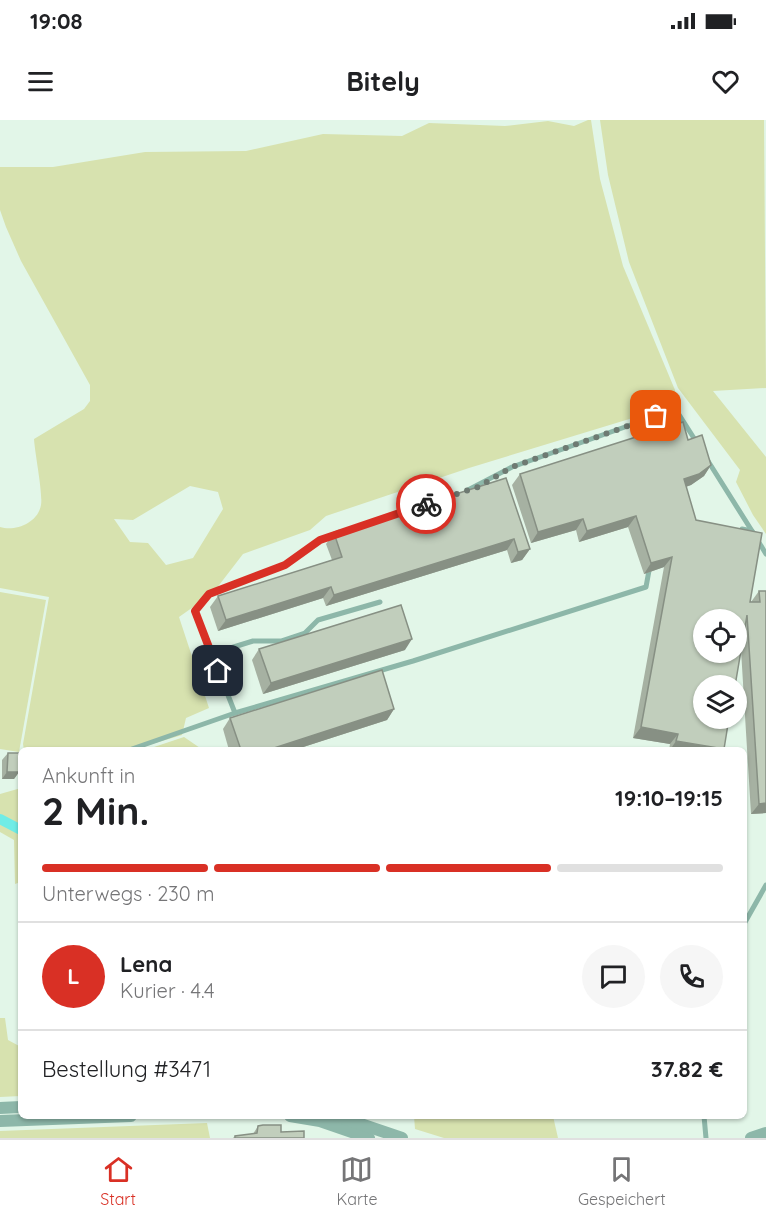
<!DOCTYPE html>
<html lang="de">
<meta charset="utf-8">
<style>
:root{--surface:#fff;--page:#f6f6f6;--text:#202124;--muted:#757577;--line:#e0e0e0;--accent:#d93025}
body{margin:0;font-family:Quicksand,sans-serif;background:var(--page);color:var(--text);height:100vh;display:flex;flex-direction:column;font-size:22px;white-space:nowrap}
*{box-sizing:border-box;margin:0}
p{font-size:20px;color:var(--muted)}
.icon{flex:none;width:33px;height:33px;fill:none;stroke:currentColor;stroke-width:2;stroke-linecap:round;stroke-linejoin:round}
.map{position:relative;flex:1;overflow:hidden}
.panel{position:absolute;left:18px;top:627px;width:729px;height:372px;display:flex;flex-direction:column;background:var(--surface);border-radius:9px;box-shadow:0 2px 4px #0004}
.panel>*{flex:none}
.controls{position:absolute;left:693px;top:489px;display:grid;gap:12px}
.controls a{display:grid;place-items:center;width:54px;height:54px;border-radius:50%;background:var(--surface);box-shadow:0 2px 4px #0004;font-size:30px}
.pin{position:absolute;display:grid;place-items:center;width:51px;height:51px;color:#fff;margin:-26px;border-radius:12px;box-shadow:0 3px 9px #0006}
.courier{position:absolute;display:grid;place-items:center;width:60px;height:60px;margin:-30px;border:4px solid #d93025;border-radius:50%;background:#fff;color:#222;box-shadow:0 2px 8px #0007}
.head em{font-style:normal;font-weight:700}
.head div{display:flex;flex-direction:column-reverse}
.head{display:flex;align-items:center;justify-content:space-between;height:102px;padding:0 24px}
h1{font-size:39px;font-weight:700;line-height:45px}
.bar{display:grid;grid-template-columns:repeat(4,1fr);gap:9px 6px;align-content:center;height:72px;padding:0 24px}
.bar i{height:8px;border-radius:4px;background:var(--line)}
.bar .current{background:var(--accent)}
.bar p{grid-column:span 4}
.line{display:flex;align-items:center;gap:15px;padding:0 24px;border-top:2px solid var(--line)}
.line div{flex:1}
.round{display:grid;place-items:center;flex:none;width:63px;height:63px;border-radius:32px;background:var(--page)}
.status{display:flex;justify-content:space-between;align-items:center;height:42px;padding:0 30px;background:var(--surface);direction:ltr}
.status svg{height:16px;fill:currentColor}
header{display:flex;justify-content:space-between;align-items:center;height:78px;padding:0 24px;background:var(--surface);font-size:27px;font-weight:700}
.tab-bar{display:flex;justify-content:space-around;align-items:center;height:84px;border-top:2px solid var(--line);background:var(--surface);font-size:16px;color:var(--muted)}
.tab-bar a{display:grid;justify-items:center;gap:3px}
.tab-bar .current{color:var(--accent)}
.map>svg:first-child{display:block}
.green{fill:#d7e2af;fill-rule:evenodd}
.lines{fill:none;stroke-linecap:round;stroke-linejoin:round}
.canal{stroke:#70ece6;stroke-width:10}
.service{stroke:#8db7a9;stroke-width:5}
.tertiary{stroke:#8db7a9;stroke-width:12}
.wall{fill:#a6b1a2}
.shaded-wall{fill:#879084}
.building{fill:#c1cebc;stroke:#879084;stroke-width:1.5;fill-rule:evenodd}
.done{stroke:#6e7a72;stroke-width:6;stroke-dasharray:0 10.8}
.route{stroke:#d93025;stroke-width:8}
</style>
<div class="status"><b>19:08</b><svg viewBox="0 0 49 12"><path d="M0 12V9h3v3zM5 12V6h3v6zM10 12V3h3v9zM15 12V0h3v12zM26 1h20v11H26zM47 4h2v5h-2z"/></svg></div>
<header><svg class="icon" aria-label="menu" viewBox="0 0 24 24"><path d="M4 6h16M4 12h16M4 18h16"/></svg>Bitely<svg class="icon" aria-label="heart" viewBox="0 0 24 24"><path d="M12 20l-8-8c-3-5 5-10 8-4 3-6 11-1 8 4z"/></svg></header>
<div class="map">
<svg width="766" height="1018" viewBox="0 0 766 1018">
<rect width="100%" height="100%" fill="#e2f6e8"/>
<g class="green">
<path d="M588,0H591L600,59L623,146L675,270L676,282L672,286L469,348L326,396L310,410L243,434L213,473L179,497L209,588L186,598L182,615L132,630H24L23,624L49,477L0,468V407C15,412 38,403 41,385C43,373 35,334 34,319L84,289L90,281V265L21,141L6,107L0,90V47H53L145,32L246,31L323,14L402,16L429,3L505,6L548,1L574,6ZM190,366L218,372L223,389L193,438L166,445L148,423L130,422L114,399L133,400Z"/>
<path d="M600,0H764L766,268L713,271L766,337V414L753,395L736,362L740,350L678,268L629,142L608,55Z"/>
<path d="M0,472L46,480L19,632L0,629Z"/>
<path d="M184,617L203,630H145Z"/>
<path d="M21,668V762L15,764L14,720L0,712V674Z"/>
<path d="M0,898H5L8,920L21,927V976L0,977Z"/>
<path d="M414,996H553L558,1018H444L415,1009Z"/>
<path d="M207,1003L210,1018H0V1011Z"/>
</g>
<g class="lines">
<path class="canal" d="M0,699L21,710"/>
<g class="service">
<path d="M708,341L752,411"/>
<path d="M468,370L512,347L656,296L678,293L697,323"/>
<path d="M742,409L752,411L766,434"/>
<path d="M339,412L320,420L285,445L209,474L195,491L235,593L413,541L646,467L650,445"/>
<path d="M211,534L253,521H281L305,513L318,500L380,482"/>
<path d="M129,630L235,593"/>
<path d="M744,804L766,765"/>
<path d="M704,996L706,1018"/>
</g>
<g class="tertiary">
<path d="M0,988L21,987"/>
<path d="M290,996L320,1001L369,1018"/>
<path d="M337,996L402,1018"/>
<path d="M0,1001L131,996"/>
<path d="M751,1018L766,1013"/>
</g>
</g>
<g class="wall">
<path d="M688,320L711,345L704,356L691,365L686,367L696,400L750,482H751L759,471H766V693L751,694L741,530L723,630H669L670,624L633,618L664,447L644,454L628,407L579,422L576,410L531,423L512,365L520,354Z"/>
<path d="M506,358L530,429L522,440L511,443L507,430L326,486L323,478L218,511L210,487L218,476L332,440L326,424L334,413Z"/>
<path d="M259,529L405,530L263,574L252,540Z"/>
<path d="M394,589L387,600L294,630H229L223,609L230,598Z"/>
<path d="M8,633L19,652L14,659H2V640Z"/>
<path d="M258,1006L304,1018H233L235,1016L253,1014Z"/>
</g>
<g class="shaded-wall">
<path d="M711,345L704,356L691,365L676,370L684,359Z"/>
<path d="M636,396L628,407L579,422L587,411Z"/>
<path d="M583,399L576,410L531,423L538,412Z"/>
<path d="M514,419L507,430L326,486L334,475Z"/>
<path d="M530,429L522,440L511,443L518,432Z"/>
<path d="M672,437L664,447L644,454L651,443Z"/>
<path d="M331,467L323,478L218,511L226,500Z"/>
<path d="M412,519L405,530L263,574L271,563Z"/>
<path d="M394,589L387,600L294,630H268Z"/>
<path d="M641,607L678,614L670,624L633,618Z"/>
<path d="M676,621L724,629L723,630H670Z"/>
<path d="M7,652H19L14,659H2Z"/>
<path d="M766,683V693L751,694L759,684Z"/>
</g>
<g class="building">
<path d="M683,302L688,320L702,315L711,345L699,354L684,359L696,400L762,413L750,482H760L759,471H766V683L759,684L747,495L735,566H704V598H729L724,629L676,621L678,614L641,607L672,437L651,443L636,396L587,411L583,399L538,412L520,354ZM704,500H736V532H704Z"/>
<path d="M506,358L530,429L518,432L514,419L334,475L331,467L226,500L218,476L342,437L334,413Z"/>
<path d="M401,485L412,519L271,563L259,529Z"/>
<path d="M382,550L394,589L268,630H241L230,598Z"/>
<path d="M8,633H19V652H7Z"/>
<path d="M263,1005H281V1012L304,1011V1018H235V1016L257,1013L258,1006Z"/>
</g>
<g class="lines">
<path class="done" d="M426,384L478,367L512,347L656,296"/>
<path class="route" d="M218,551L195,491L209,474L285,445L320,420L426,384"/>
</g>
</svg>
<div class="controls">
<a><svg class="icon" aria-label="locate" viewBox="0 0 24 24"><circle cx="12" cy="12" r="6"/><path d="M12 2v4M12 18v4M2 12h4M18 12h4"/></svg></a>
<a><svg class="icon" aria-label="layers" viewBox="0 0 24 24"><path d="M12 4l9 5-9 5-9-5zM3 14l9 5 9-5"/></svg></a>
</div>
<div class="pin" style="left:656px;top:296px;background:#ea580c"><svg class="icon" aria-label="bag" viewBox="0 0 24 24"><path d="M5 8h14l-1 12H6zM9 8a3 3 0 0 1 6 0"/></svg></div>
<div class="pin" style="left:218px;top:551px;background:#1f2937"><svg class="icon" aria-label="home" viewBox="0 0 24 24"><path d="M3 11l9-7 9 7M6 9v11h12V9"/></svg></div>
<div class="courier" style="left:426px;top:384px"><svg class="icon" aria-label="bike" viewBox="0 0 24 24"><circle cx="6" cy="16" r="4"/><circle cx="18" cy="16" r="4"/><path d="M6 16l4-8h5l3 8M10 8l3 8H6M13 5h3"/></svg></div>
<section class="panel">
<div class="head"><div><h1>2 Min.</h1><p>Ankunft in</p></div><em>19:10–19:15</em></div>
<div class="bar"><i class="current"></i><i class="current"></i><i class="current"></i><i></i><p>Unterwegs · 230 m</p></div>
<div class="line" style="height:108px"><b class="round" style="background:var(--accent);color:#fff">L</b><div><b>Lena</b><p>Kurier · 4.4</p></div><a class="round"><svg class="icon" aria-label="chat" viewBox="0 0 24 24"><path d="M4 5h16v11H9l-5 4z"/></svg></a><a class="round"><svg class="icon" aria-label="phone" viewBox="0 0 24 24"><path d="M5 4h4l2 5-3 2q2 4 5 5l2-3 5 2v4C11 20 4 13 5 4z"/></svg></a></div>
<div class="line" style="height:78px"><div>Bestellung #3471</div><b>37.82 €</b></div>
</section>
</div>
<nav class="tab-bar">
<a class="current"><svg class="icon" aria-label="home" viewBox="0 0 24 24"><path d="M3 11l9-7 9 7M6 9v11h12V9"/></svg>Start</a>
<a><svg class="icon" aria-label="map" viewBox="0 0 24 24"><path d="M3 6l6-2 6 2 6-2v14l-6 2-6-2-6 2zM9 4v14M15 6v14"/></svg>Karte</a>
<a><svg class="icon" aria-label="saved" viewBox="0 0 24 24"><path d="M7 4h10v16l-5-4-5 4z"/></svg>Gespeichert</a>
</nav>
